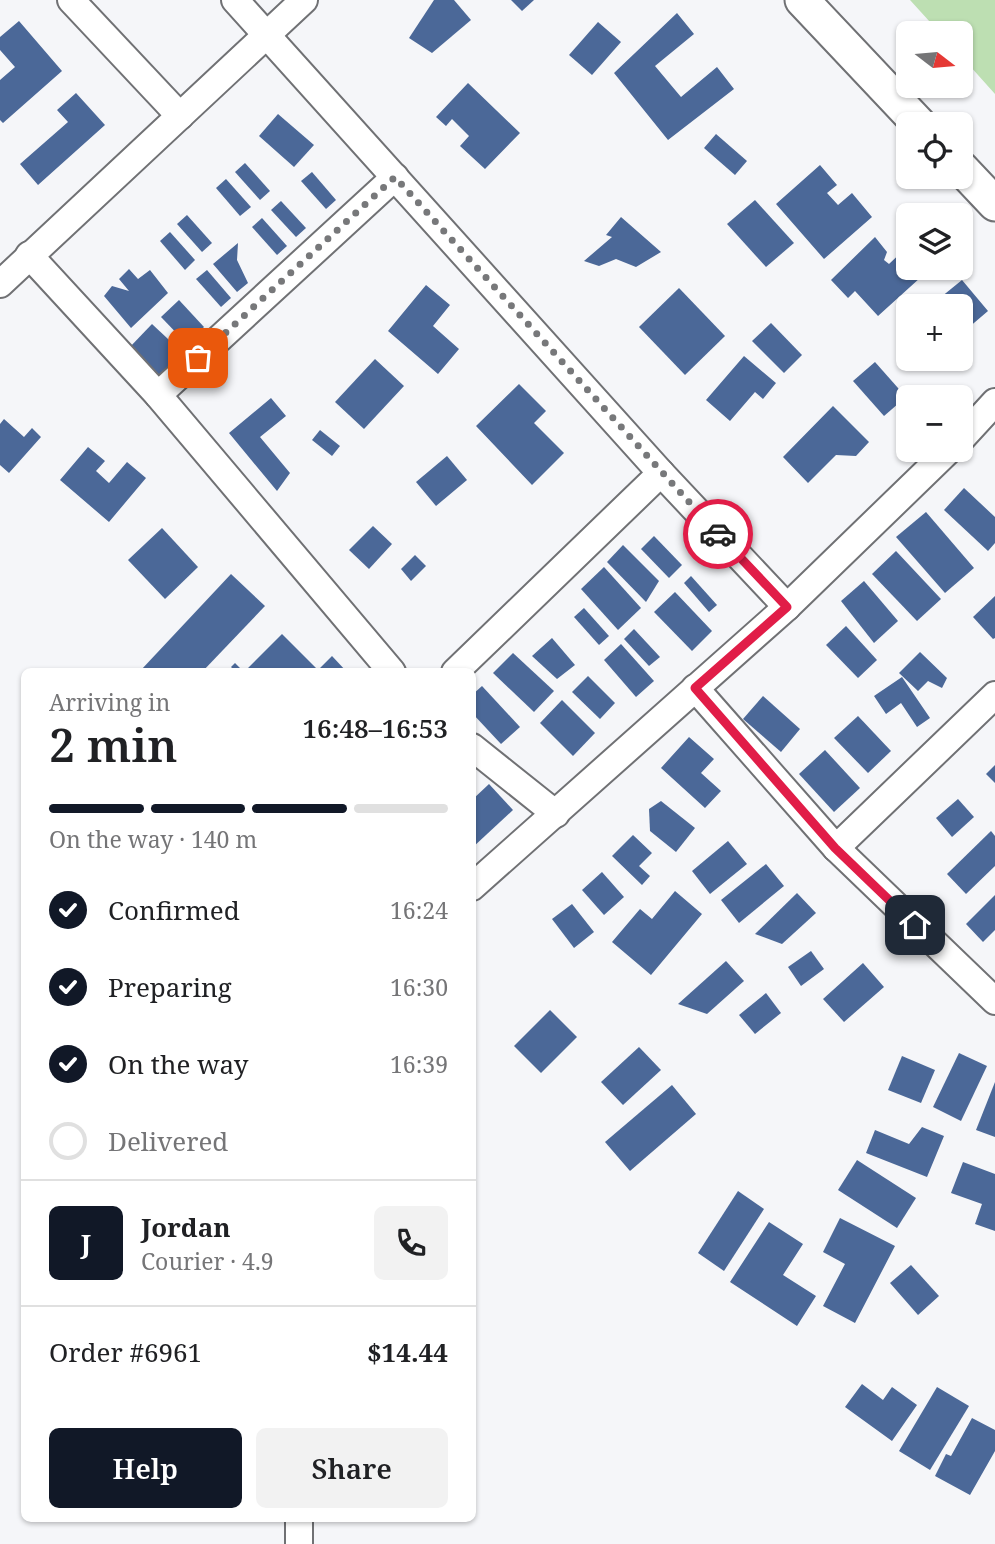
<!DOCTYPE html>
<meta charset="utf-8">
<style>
:root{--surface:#fff;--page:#f2f2f2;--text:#202124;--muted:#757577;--line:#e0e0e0;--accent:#111827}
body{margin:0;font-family:"Noto Serif",serif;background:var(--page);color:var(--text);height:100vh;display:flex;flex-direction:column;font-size:26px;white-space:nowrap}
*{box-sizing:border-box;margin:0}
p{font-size:23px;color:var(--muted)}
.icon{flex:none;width:38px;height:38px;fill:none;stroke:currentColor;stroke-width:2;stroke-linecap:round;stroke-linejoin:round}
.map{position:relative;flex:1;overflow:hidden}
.sheet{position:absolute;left:21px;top:668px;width:455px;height:854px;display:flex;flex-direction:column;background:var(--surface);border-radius:10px;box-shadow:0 2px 5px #0004}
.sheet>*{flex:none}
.needle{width:46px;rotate:106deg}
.fabs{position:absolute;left:896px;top:21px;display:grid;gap:14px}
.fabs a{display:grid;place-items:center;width:77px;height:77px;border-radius:10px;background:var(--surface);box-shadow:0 2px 5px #0004;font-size:35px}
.pin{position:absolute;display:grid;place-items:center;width:60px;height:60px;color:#fff;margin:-30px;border-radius:14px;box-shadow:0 4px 10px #0006}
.courier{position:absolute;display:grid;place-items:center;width:70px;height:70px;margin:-35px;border:5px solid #e11d48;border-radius:50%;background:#fff;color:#222;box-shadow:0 2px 9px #0007}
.summary em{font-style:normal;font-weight:600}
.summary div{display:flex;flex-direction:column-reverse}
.summary{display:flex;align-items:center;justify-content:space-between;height:119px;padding:0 28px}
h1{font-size:46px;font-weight:600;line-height:52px}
.bar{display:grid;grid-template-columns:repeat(4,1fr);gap:10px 7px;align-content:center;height:84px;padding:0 28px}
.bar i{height:9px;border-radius:5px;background:var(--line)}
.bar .on{background:var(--accent)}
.bar p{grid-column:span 4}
.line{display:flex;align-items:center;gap:18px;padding:0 28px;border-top:2px solid var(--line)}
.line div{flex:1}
.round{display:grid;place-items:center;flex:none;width:74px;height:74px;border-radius:10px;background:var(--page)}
ol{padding:0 28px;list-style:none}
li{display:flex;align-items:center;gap:21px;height:77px}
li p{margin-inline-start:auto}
li .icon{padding:7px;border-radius:50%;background:var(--accent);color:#fff;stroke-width:4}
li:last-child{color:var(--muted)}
li i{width:38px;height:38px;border:4px solid var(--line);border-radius:50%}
.button{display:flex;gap:14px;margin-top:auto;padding:14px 28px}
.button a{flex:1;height:80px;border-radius:10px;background:var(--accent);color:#fff;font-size:28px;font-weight:600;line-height:80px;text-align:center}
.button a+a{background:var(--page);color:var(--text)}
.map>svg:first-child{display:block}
.green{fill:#bddfb2}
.building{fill:#4b6898}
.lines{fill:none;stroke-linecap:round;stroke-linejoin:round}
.minor-casing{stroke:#707174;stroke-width:30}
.tertiary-casing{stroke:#707174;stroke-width:37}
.minor{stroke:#fff;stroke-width:26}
.tertiary{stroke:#fff;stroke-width:33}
.done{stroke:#77787a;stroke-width:7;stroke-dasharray:0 12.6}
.route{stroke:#e11d48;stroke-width:9}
</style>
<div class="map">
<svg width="995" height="1544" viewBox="0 0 995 1544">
<rect width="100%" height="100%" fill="#f5f6f9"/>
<path class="green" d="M910,0H995V94L961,56V33H940Z"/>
<g class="building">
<path d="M434,0H454L471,20L432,53L409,38Z"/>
<path d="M511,0H534L522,11Z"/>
<path d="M677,13L694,34L655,66L681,97L717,67L734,89L668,140L614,73Z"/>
<path d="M19,21L62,71L3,123L0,120V80L15,67L0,50V37Z"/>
<path d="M598,22L621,42L592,75L569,55Z"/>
<path d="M468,83L520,133L485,169L460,146L469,136L452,119L446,126L436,117Z"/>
<path d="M76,93L105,125L38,185L20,164L68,122L57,110Z"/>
<path d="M278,114L314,145L294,167L259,136Z"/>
<path d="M716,134L747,161L735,175L704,148Z"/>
<path d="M245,163L270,191L260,200L235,172Z"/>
<path d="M820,165L837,185L827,193L838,205L852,193L872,217L824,259L776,204Z"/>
<path d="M312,172L336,200L326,209L301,181Z"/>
<path d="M226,179L251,207L240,216L216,188Z"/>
<path d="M755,200L794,243L766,267L727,224Z"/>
<path d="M281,201L306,228L296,237L271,210Z"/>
<path d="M187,215L212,243L202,252L177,224Z"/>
<path d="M621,217L661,252L636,267L616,259L599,266L584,261L612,237L606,235Z"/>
<path d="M262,218L287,246L277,255L252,227Z"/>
<path d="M170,232L195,260L185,270L160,241Z"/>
<path d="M875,237L887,252L884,260L889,264L908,246V268H931L878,316L855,291L848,298L831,280Z"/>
<path d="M238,243L237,260L248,283L237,292L213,264Z"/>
<path d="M129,269L138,279L150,270L168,293L131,328L104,296L112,286L129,291L119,279Z"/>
<path d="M207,270L231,298L221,307L196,279Z"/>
<path d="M962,280L988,311L961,334V306H930Z"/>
<path d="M426,285L450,305L433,326L459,349L438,374L388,331Z"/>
<path d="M679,288L725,336L685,375L639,327Z"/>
<path d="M179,300L204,327L187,344L161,317Z"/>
<path d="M771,323L802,355L784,373L752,341Z"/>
<path d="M152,324L184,354L160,380L128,349Z"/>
<path d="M744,356L776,383L763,399L755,392L730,421L706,400Z"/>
<path d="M375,359L404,386L364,429L335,402Z"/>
<path d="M875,362L906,397L884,416L853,381Z"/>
<path d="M519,384L546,411L534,423L564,453L532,485L476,426Z"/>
<path d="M271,398L286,416L260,437L290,473L277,491L229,433Z"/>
<path d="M833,406L869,442L856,456L836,455L808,483L783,457Z"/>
<path d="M4,419L24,437L32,428L41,437L9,473L0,465V424Z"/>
<path d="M320,430L340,446L332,456L312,440Z"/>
<path d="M88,447L105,461L96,471L109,483L127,462L146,478L109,522L60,480Z"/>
<path d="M447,456L467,480L436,506L416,482Z"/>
<path d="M964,488L995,517V543L988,551L944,510Z"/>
<path d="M926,512L974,568L945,593L896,537Z"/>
<path d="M373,526L392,544L369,569L349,550Z"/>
<path d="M162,528L198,567L165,599L128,560Z"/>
<path d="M654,536L682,565L669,578L641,549Z"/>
<path d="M623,545L659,581L646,602L607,562Z"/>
<path d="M896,551L941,599L917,621L872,574Z"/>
<path d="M415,555L426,566L411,581L401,569Z"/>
<path d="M604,567L641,608L618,630L581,589Z"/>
<path d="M231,574L265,606L202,672H143L141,670Z"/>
<path d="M691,576L717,605L709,612L684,583Z"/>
<path d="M864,581L898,621L874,643L841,601Z"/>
<path d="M675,592L712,631L692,651L654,612Z"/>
<path d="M995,596V638L993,639L973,617Z"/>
<path d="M584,608L609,636L599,645L574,617Z"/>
<path d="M846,626L877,660L858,678L826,645Z"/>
<path d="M634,629L660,657L649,666L624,639Z"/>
<path d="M282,634L318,670L332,656L347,672H236L231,667L235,663L244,672Z"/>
<path d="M552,638L575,665L557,679L532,656Z"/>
<path d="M621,644L654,681L636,697L604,660Z"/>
<path d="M920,652L947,678L942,688L928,681L918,691L899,673Z"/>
<path d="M513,653L554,691L534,712L493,673Z"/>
<path d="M588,676L615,703L600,719L572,692Z"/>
<path d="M902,677L930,718L917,727L901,703L886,714L874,696Z"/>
<path d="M482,686L520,727L501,744L472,713V695Z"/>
<path d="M763,696L800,729L781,752L743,719Z"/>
<path d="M562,700L595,733L573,756L540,723Z"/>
<path d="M858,716L891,751L868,773L834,738Z"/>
<path d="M689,737L714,759L701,773L721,791L705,808L661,768Z"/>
<path d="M825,750L860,788L834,812L799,774Z"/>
<path d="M995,765V783L986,774Z"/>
<path d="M489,784L513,810L472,848V800Z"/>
<path d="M958,799L974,817L952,837L936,818Z"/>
<path d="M661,801L695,828L676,852L650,831L649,809Z"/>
<path d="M991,831L995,836V866L966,894L947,874Z"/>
<path d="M633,835L652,853L639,866L650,876L642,885L612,856Z"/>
<path d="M728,841L747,864L710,894L692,871Z"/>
<path d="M766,864L784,886L739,923L721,900Z"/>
<path d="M602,872L624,897L604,915L582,890Z"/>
<path d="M675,891L702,914L651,975L612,942L640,909L652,919Z"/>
<path d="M797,893L816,913L782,944L755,934Z"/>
<path d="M995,895V930L983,942L966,924Z"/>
<path d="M572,904L594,932L574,948L552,919Z"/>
<path d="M811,951L824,969L801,986L788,967Z"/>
<path d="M726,961L744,981L707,1014L678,1004Z"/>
<path d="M863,963L884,987L844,1022L823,999Z"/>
<path d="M766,993L781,1013L755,1034L739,1015Z"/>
<path d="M550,1010L577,1037L541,1073L514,1046Z"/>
<path d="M639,1047L661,1070L623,1105L601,1082Z"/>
<path d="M959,1053L987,1066L961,1121L933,1107Z"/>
<path d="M902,1056L935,1070L921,1103L888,1090Z"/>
<path d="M995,1082V1137L976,1130Z"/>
<path d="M672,1085L696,1114L630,1171L605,1142Z"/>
<path d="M922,1127L944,1136L927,1177L866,1153L875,1130L909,1144Z"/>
<path d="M857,1160L916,1198L897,1228L838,1190Z"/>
<path d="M963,1162L995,1174V1231L975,1224L982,1204L951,1193Z"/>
<path d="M738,1191L764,1209L724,1271L698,1253Z"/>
<path d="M840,1218L895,1246L855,1323L823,1306L845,1264L823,1252Z"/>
<path d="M769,1222L803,1244L783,1275L816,1296L797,1326L730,1282Z"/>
<path d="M911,1265L939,1296L918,1315L890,1283Z"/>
<path d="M862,1384L883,1400L892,1387L917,1405L892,1441L845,1407Z"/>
<path d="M937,1387L969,1406L930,1470L899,1451Z"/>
<path d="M972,1418L995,1430V1451L970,1495L935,1476L946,1454L951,1456Z"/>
</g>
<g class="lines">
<defs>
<g id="minor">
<path d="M71,0L180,116"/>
<path d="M235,0L661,473L787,607"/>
<path d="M29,255L158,395L392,672"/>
<path d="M0,284L304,0"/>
<path d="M158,395L395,177"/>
<path d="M961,439L995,402"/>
<path d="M455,672L661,473"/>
<path d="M695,688L836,848L995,1001"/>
<path d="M472,747L556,814"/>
<path d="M836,848L995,695"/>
<path d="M472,887L787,607L949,450"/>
<path d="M299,1519V1544"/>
</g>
<g id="tertiary">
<path d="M802,0L919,124"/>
<path d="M961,168L995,204"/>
</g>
</defs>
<use href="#minor" class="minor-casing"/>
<use href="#tertiary" class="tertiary-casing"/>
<use href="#minor" class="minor"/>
<use href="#tertiary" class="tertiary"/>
</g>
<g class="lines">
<path class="done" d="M198,358L395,177L718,534"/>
<path class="route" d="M718,534L787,607L695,688L835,848L915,925"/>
</g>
</svg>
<div class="fabs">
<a><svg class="needle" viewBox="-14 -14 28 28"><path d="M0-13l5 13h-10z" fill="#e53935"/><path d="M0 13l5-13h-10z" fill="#757577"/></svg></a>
<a><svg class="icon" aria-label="locate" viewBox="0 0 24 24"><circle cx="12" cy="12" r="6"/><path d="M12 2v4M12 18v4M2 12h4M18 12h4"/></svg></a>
<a><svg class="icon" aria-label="layers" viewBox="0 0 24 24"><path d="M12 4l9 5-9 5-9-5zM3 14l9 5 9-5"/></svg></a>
<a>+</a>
<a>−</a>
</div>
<div class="pin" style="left:198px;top:358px;background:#ea580c"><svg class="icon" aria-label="bag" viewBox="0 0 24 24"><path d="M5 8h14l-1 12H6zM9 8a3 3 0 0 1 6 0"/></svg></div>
<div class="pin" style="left:915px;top:925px;background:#1f2937"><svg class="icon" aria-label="home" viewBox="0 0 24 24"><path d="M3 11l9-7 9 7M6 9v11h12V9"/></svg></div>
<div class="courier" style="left:718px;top:534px"><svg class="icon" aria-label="car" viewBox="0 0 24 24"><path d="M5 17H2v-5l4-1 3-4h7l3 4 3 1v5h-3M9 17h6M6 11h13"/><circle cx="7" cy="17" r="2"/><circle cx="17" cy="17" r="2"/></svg></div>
<section class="sheet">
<div class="summary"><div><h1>2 min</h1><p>Arriving in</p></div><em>16:48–16:53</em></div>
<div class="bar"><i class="on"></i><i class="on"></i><i class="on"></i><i></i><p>On the way · 140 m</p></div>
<ol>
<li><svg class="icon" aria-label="check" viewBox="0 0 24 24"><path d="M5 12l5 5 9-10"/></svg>Confirmed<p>16:24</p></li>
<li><svg class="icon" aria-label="check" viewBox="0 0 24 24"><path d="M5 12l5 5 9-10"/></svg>Preparing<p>16:30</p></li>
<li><svg class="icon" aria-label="check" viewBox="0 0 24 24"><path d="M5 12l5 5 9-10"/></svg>On the way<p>16:39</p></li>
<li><i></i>Delivered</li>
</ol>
<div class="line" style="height:126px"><b class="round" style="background:var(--accent);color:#fff">J</b><div><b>Jordan</b><p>Courier · 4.9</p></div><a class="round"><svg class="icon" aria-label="phone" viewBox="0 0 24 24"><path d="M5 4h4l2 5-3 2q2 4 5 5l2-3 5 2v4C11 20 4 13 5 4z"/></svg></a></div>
<div class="line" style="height:91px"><div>Order #6961</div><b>$14.44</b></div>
<div class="button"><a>Help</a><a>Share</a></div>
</section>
</div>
